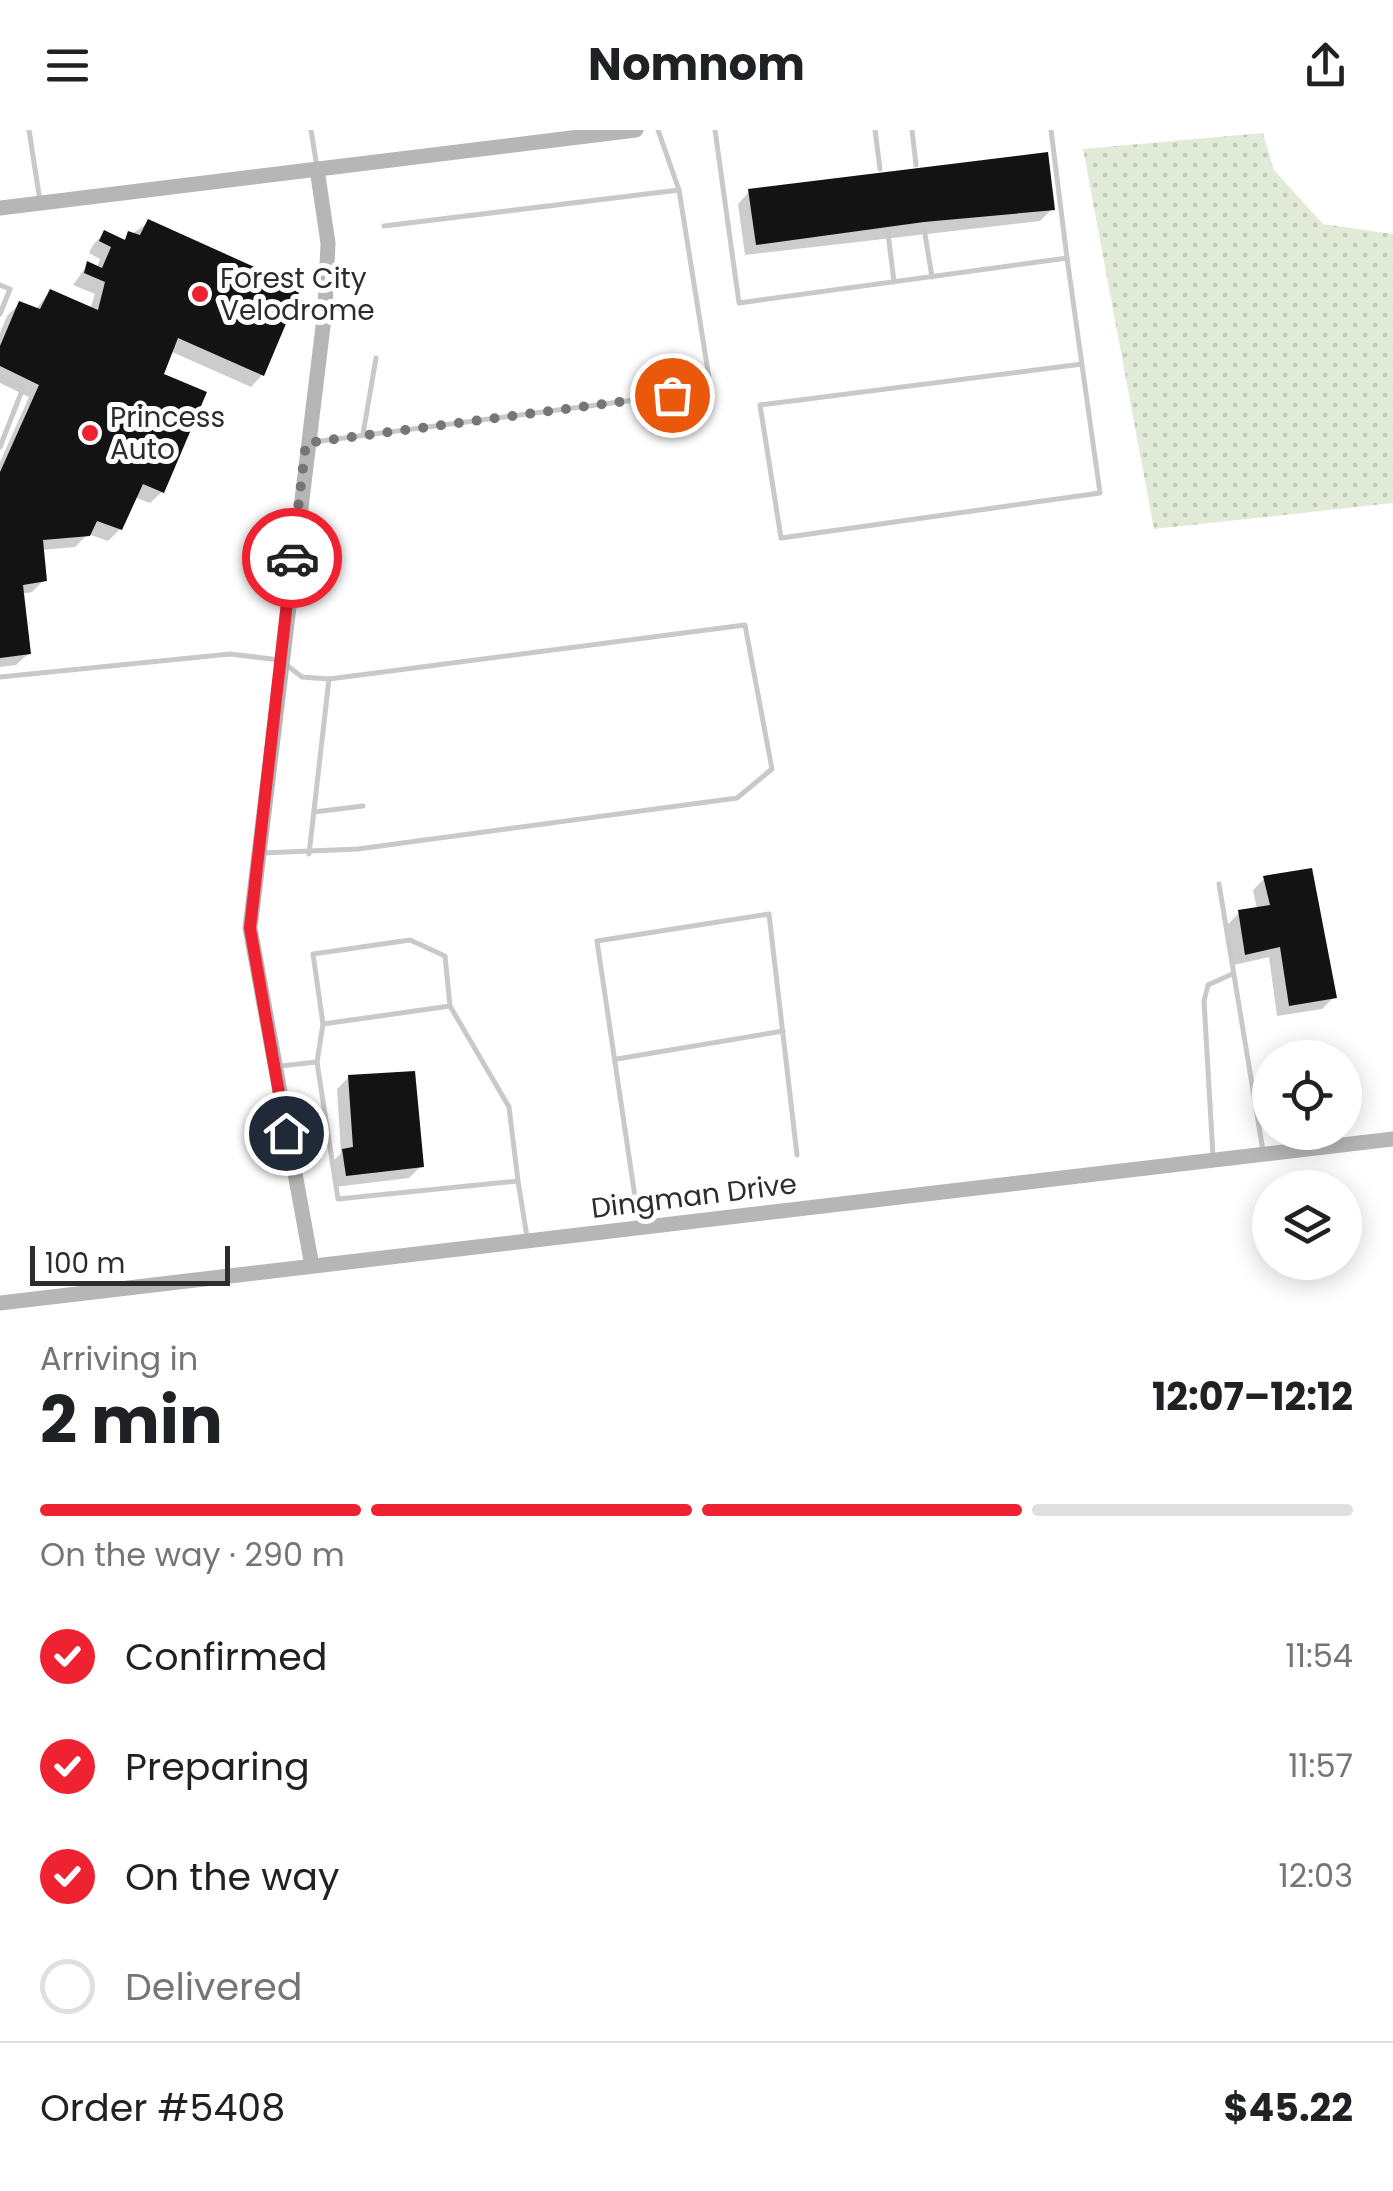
<!DOCTYPE html>
<meta charset="utf-8">
<style>
:root{--surface:#fff;--page:#f2f2f2;--text:#202124;--muted:#757577;--line:#e0e0e0;--accent:#ee2230}
body{margin:0;font-family:Poppins,sans-serif;background:var(--page);color:var(--text);height:100vh;display:flex;flex-direction:column;font-size:38px;white-space:nowrap}
*{box-sizing:border-box;margin:0}
p{font-size:32px;color:var(--muted)}
.icon{flex:none;width:55px;height:55px;fill:none;stroke:currentColor;stroke-width:2;stroke-linecap:round;stroke-linejoin:round}
.map{position:relative;height:1181px;overflow:hidden}
.side{display:flex;flex-direction:column;background:var(--surface);flex:1}
.side>*{flex:none}
.tools{position:absolute;left:1252px;top:910px;display:grid;gap:20px}
.tools a{display:grid;place-items:center;width:110px;height:110px;border-radius:50%;background:var(--surface);box-shadow:0 5px 25px #0003;font-size:50px}
.scale{position:absolute;left:30px;bottom:25px;width:200px;box-sizing:border-box;padding-left:10px;border:5px solid #2c2c2c;border-top:0;font-size:28px;line-height:35px;white-space:nowrap;color:#2c2c2c;-webkit-text-stroke:8px #fff;paint-order:stroke}
.pin{position:absolute;display:grid;place-items:center;width:85px;height:85px;color:#fff;margin:-42px;border:5px solid #fff;border-radius:50%;box-shadow:0 2px 10px #0007}
.courier{position:absolute;display:grid;place-items:center;width:100px;height:100px;margin:-50px;border:8px solid #ee2230;border-radius:50%;background:#fff;color:#222;box-shadow:0 2px 12px #0007}
.headline em{font-style:normal;font-weight:700}
.headline div{display:flex;flex-direction:column-reverse}
.headline{display:flex;align-items:center;justify-content:space-between;height:170px;padding:0 40px}
h1{font-size:65px;font-weight:700;line-height:75px}
.bar{display:grid;grid-template-columns:repeat(4,1fr);gap:15px 10px;align-content:center;height:120px;padding:0 40px}
.bar i{height:12px;border-radius:8px;background:var(--line)}
.bar .active{background:var(--accent)}
.bar p{grid-column:span 4}
.line{display:flex;align-items:center;gap:25px;padding:0 40px;border-top:2px solid var(--line)}
.line div{flex:1}
ol{padding:0 40px;list-style:none}
li{display:flex;align-items:center;gap:30px;height:110px}
li p{margin-inline-start:auto}
li .icon{padding:10px;border-radius:50%;background:var(--accent);color:#fff;stroke-width:4}
li:last-child{color:var(--muted)}
li i{width:55px;height:55px;border:5px solid var(--line);border-radius:50%}
header{display:flex;justify-content:space-between;align-items:center;height:130px;padding:0 40px;background:var(--surface);font-size:45px;font-weight:700}
.map>svg:first-child{display:block}
.grass{fill:url(#grass-dots)}
.shadow{fill:#0003}
.building{fill:#131313}
.lines{fill:none;stroke-linecap:round;stroke-linejoin:round}
.lane{stroke:#c9c9c9;stroke-width:5}
.secondary{stroke:#b6b6b6;stroke-width:15}
.done{stroke:#767676;stroke-width:10;stroke-dasharray:0 18}
.route{stroke:#ee2230;stroke-width:12}
.poi-dot{fill:#ee2230;stroke:#fff;stroke-width:4}
.labels{text-anchor:middle;dominant-baseline:central;stroke-width:10;stroke-linejoin:round;paint-order:stroke}
.poi-label{font-size:28px;fill:#2c2c2c;stroke:#fff;text-anchor:start}
.street-label{font-size:28px;fill:#2c2c2c;stroke:#fff}
</style>
<header><svg class="icon" aria-label="menu" viewBox="0 0 24 24"><path d="M4 6h16M4 12h16M4 18h16"/></svg>Nomnom<svg class="icon" aria-label="share" viewBox="0 0 24 24"><path d="M12 15V3M7 8l5-5 5 5M5 13v7h14v-7"/></svg></header>
<div class="map">
<svg width="1393" height="1181" viewBox="0 0 1393 1181">
<defs>
<pattern id="grass-dots" width="8" height="8" patternUnits="userSpaceOnUse" patternTransform="scale(2.5)"><rect width="8" height="8" fill="#e2ebd8"/><path d="M2 2h.1M6 6h.1" fill="none" stroke="#c2caba" stroke-width="1.8" stroke-linecap="round"/></pattern>
</defs>
<rect width="100%" height="100%" fill="#fff"/>
<path class="grass" d="M1263,3L1274,40L1323,94L1393,104V373L1154,399L1083,19Z"/>
<g class="shadow">
<path d="M749,62L1052,79L1040,91L745,125L738,74Z"/>
<path d="M149,92L262,245L251,257L170,221L161,246L162,362L150,373L134,367L120,399L108,411L88,404L75,417L41,420L44,450L32,462L21,464L28,524L16,535L0,537V332L29,267L0,253V203L7,186L19,174L35,180L50,162L90,180L95,164L73,155L88,134L97,138L100,129L89,123L93,115L104,103L122,111Z"/>
<path d="M1265,748L1334,867L1322,879L1277,886L1269,827L1234,835L1228,794L1240,782L1257,779L1253,760Z"/>
<path d="M349,947L421,1036L409,1048L335,1057L331,1033L341,1023L337,959Z"/>
</g>
<g class="building">
<path d="M1048,22L1055,80L924,92L756,115L748,59Z"/>
<path d="M148,89L301,158L264,246L178,208L164,244L207,262L164,363L143,354L122,400L97,391L90,406L43,410L47,451L23,455L31,524L0,528V342L39,255L0,236V216L19,171L40,179L50,159L98,180L105,152L84,143L87,131L102,138L111,117L99,111L104,100L125,110L128,101L140,105Z"/>
<path d="M1312,738L1337,868L1289,876L1280,817L1245,825L1238,780L1270,775L1263,746Z"/>
<path d="M415,941L424,1037L346,1046L342,1019L353,1017L348,945Z"/>
</g>
<g class="lines">
<g class="lane">
<path d="M29,0L40,71"/>
<path d="M311,0L317,37"/>
<path d="M715,0L739,173L1067,128L1051,0"/>
<path d="M875,0L880,39"/>
<path d="M912,0L916,35"/>
<path d="M384,96L679,60"/>
<path d="M924,98L932,147"/>
<path d="M888,103L894,152"/>
<path d="M1067,128L1100,363L781,408L760,275L1082,234"/>
<path d="M0,155L10,159L0,184"/>
<path d="M0,249L23,258L0,317"/>
<path d="M363,304L376,228"/>
<path d="M313,312L711,260L679,60L658,0"/>
<path d="M0,547L230,524L280,530L302,547L329,549L745,495L772,639L737,668L358,719L262,723"/>
<path d="M314,682L363,676"/>
<path d="M309,724L329,549"/>
<path d="M1219,754L1263,1021"/>
<path d="M450,876L445,826L410,810L313,824L323,894L450,876L509,977L518,1051"/>
<path d="M323,894L317,932L338,1069L518,1051L527,1107"/>
<path d="M617,929L783,901"/>
<path d="M280,936L317,932"/>
<path d="M1213,1026L1204,871L1208,855L1232,844"/>
<path d="M639,1094L597,811L769,784L797,1025"/>
</g>
<g class="secondary">
<path d="M0,78L636,0"/>
<path d="M312,1136L250,798L325,180L328,113L317,39"/>
<path d="M0,1173L1393,1009"/>
</g>
</g>
<g class="lines">
<path class="done" d="M292,428L306,313L672,265"/>
<path class="route" d="M286,1003L250,798L292,428"/>
</g>
<g class="poi-dot">
<circle cx="200" cy="164" r="10"/>
<circle cx="90" cy="303" r="10"/>
</g>
<g class="labels">
<g class="poi-label">
<text x="220" y="148">Forest City<tspan x="220" dy="32">Velodrome</tspan></text>
<text x="110" y="287">Princess<tspan x="110" dy="32">Auto</tspan></text>
</g>
<g class="street-label">
<text transform="translate(694 1066) rotate(-7)">Dingman Drive</text>
</g>
</g>
</svg>
<div class="tools">
<a><svg class="icon" aria-label="locate" viewBox="0 0 24 24"><circle cx="12" cy="12" r="6"/><path d="M12 2v4M12 18v4M2 12h4M18 12h4"/></svg></a>
<a><svg class="icon" aria-label="layers" viewBox="0 0 24 24"><path d="M12 4l9 5-9 5-9-5zM3 14l9 5 9-5"/></svg></a>
</div>
<div class="scale">100 m</div>
<div class="pin" style="left:672px;top:265px;background:#ea580c"><svg class="icon" aria-label="bag" viewBox="0 0 24 24"><path d="M5 8h14l-1 12H6zM9 8a3 3 0 0 1 6 0"/></svg></div>
<div class="pin" style="left:286px;top:1003px;background:#1f2937"><svg class="icon" aria-label="home" viewBox="0 0 24 24"><path d="M3 11l9-7 9 7M6 9v11h12V9"/></svg></div>
<div class="courier" style="left:292px;top:428px"><svg class="icon" aria-label="car" viewBox="0 0 24 24"><path d="M5 17H2v-5l4-1 3-4h7l3 4 3 1v5h-3M9 17h6M6 11h13"/><circle cx="7" cy="17" r="2"/><circle cx="17" cy="17" r="2"/></svg></div>
</div>
<section class="side">
<div class="headline"><div><h1>2 min</h1><p>Arriving in</p></div><em>12:07–12:12</em></div>
<div class="bar"><i class="active"></i><i class="active"></i><i class="active"></i><i></i><p>On the way · 290 m</p></div>
<ol>
<li><svg class="icon" aria-label="check" viewBox="0 0 24 24"><path d="M5 12l5 5 9-10"/></svg>Confirmed<p>11:54</p></li>
<li><svg class="icon" aria-label="check" viewBox="0 0 24 24"><path d="M5 12l5 5 9-10"/></svg>Preparing<p>11:57</p></li>
<li><svg class="icon" aria-label="check" viewBox="0 0 24 24"><path d="M5 12l5 5 9-10"/></svg>On the way<p>12:03</p></li>
<li><i></i>Delivered</li>
</ol>
<div class="line" style="height:130px"><div>Order #5408</div><b>$45.22</b></div>
</section>
